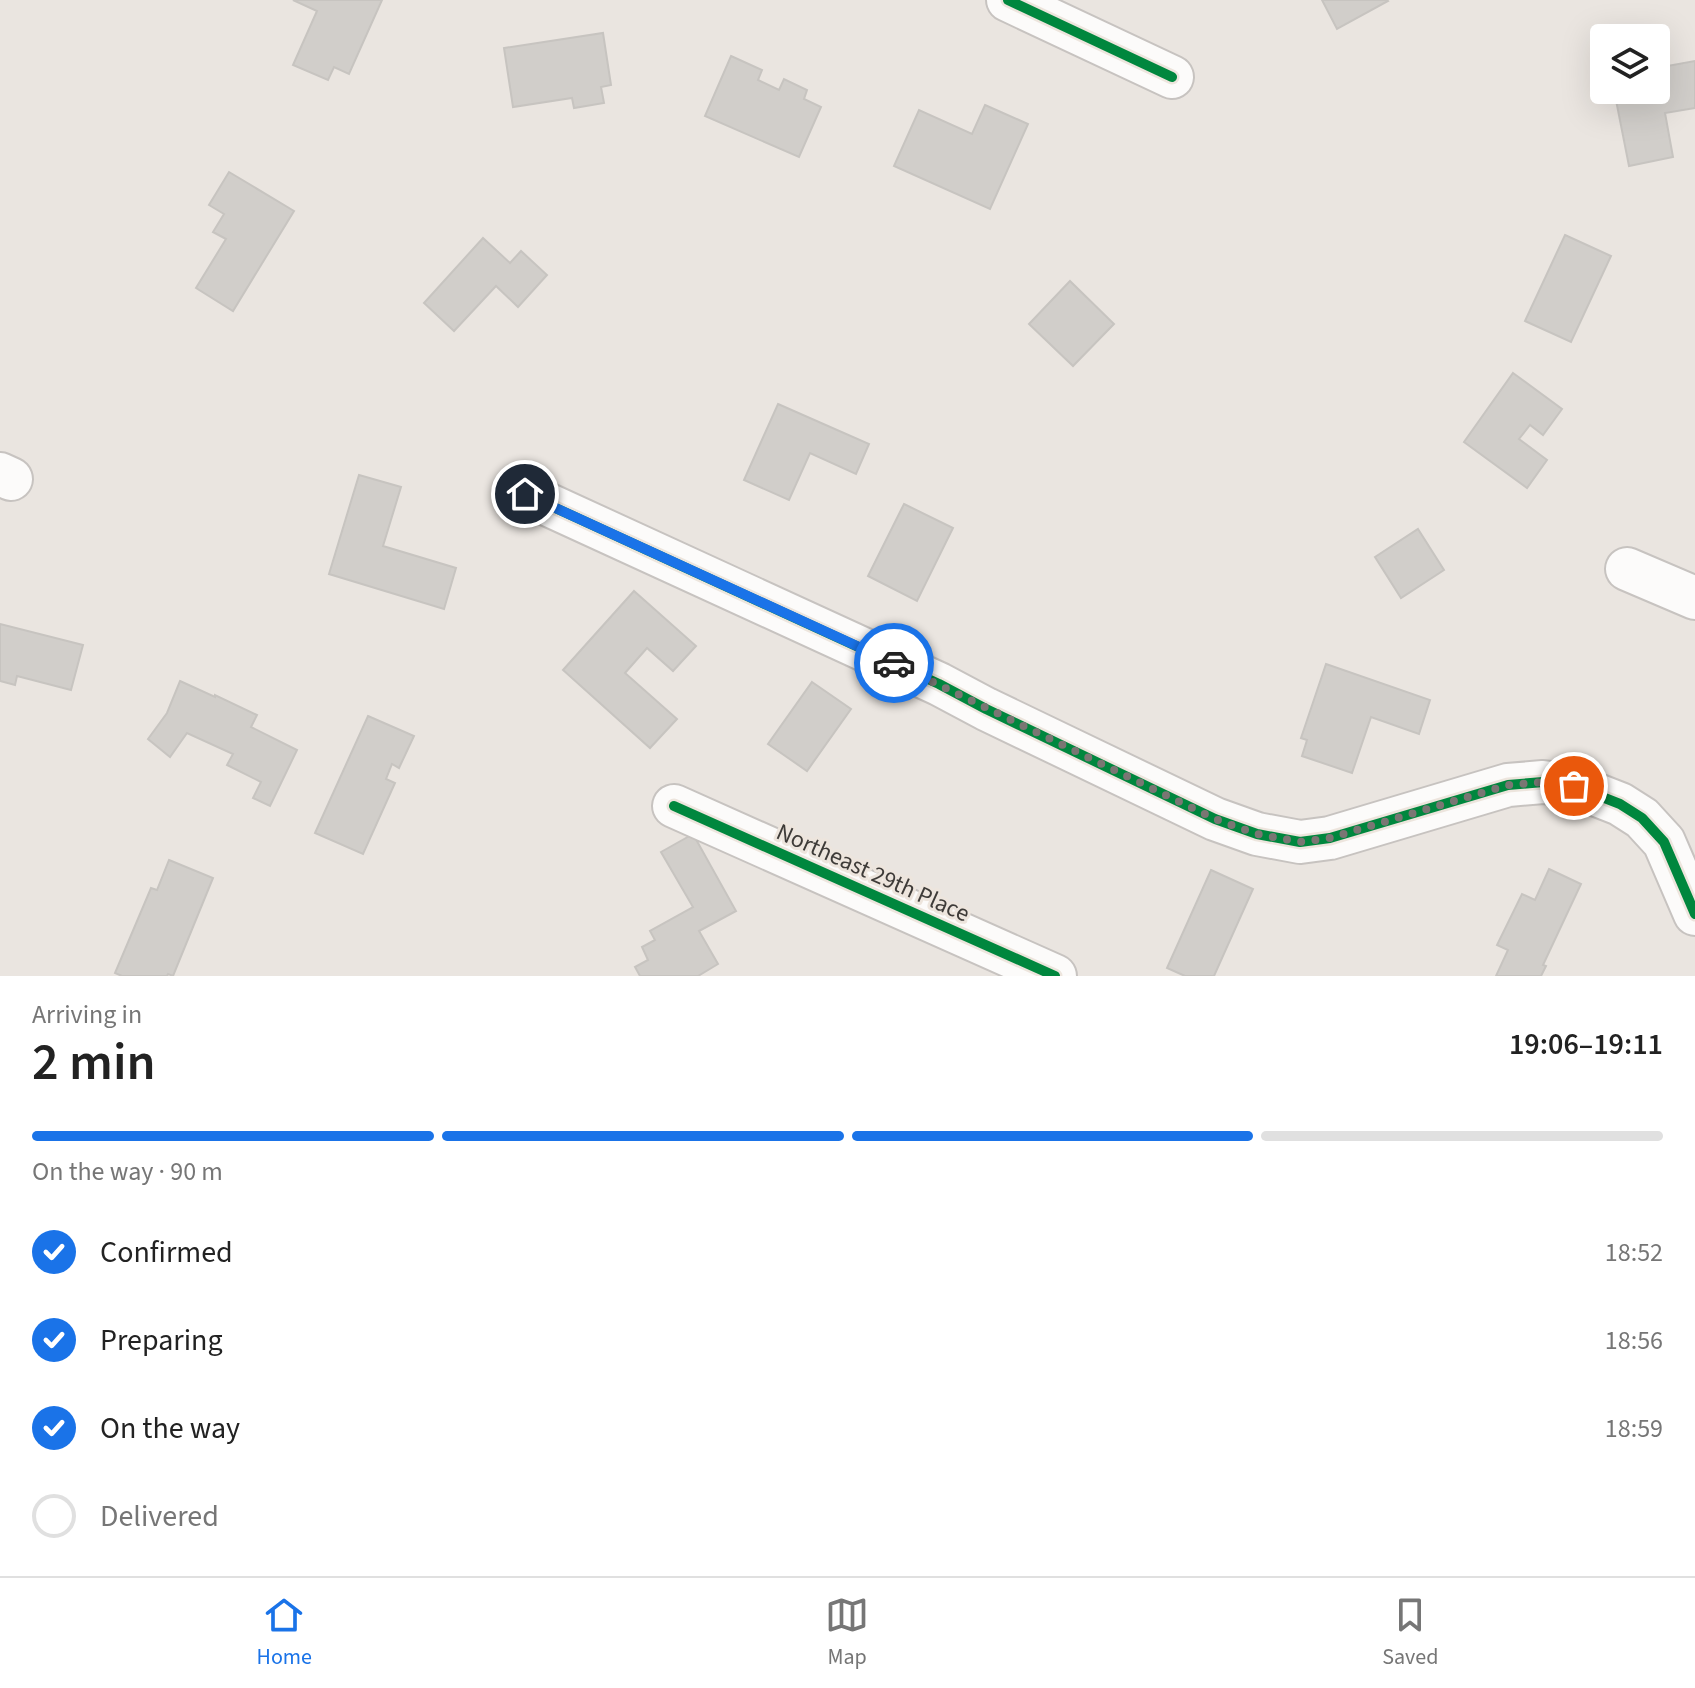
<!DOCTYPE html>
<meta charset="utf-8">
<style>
:root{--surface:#fff;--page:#f2f2f2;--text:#222;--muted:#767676;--line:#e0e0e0;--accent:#1a73e8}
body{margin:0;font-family:"Source Sans 3",sans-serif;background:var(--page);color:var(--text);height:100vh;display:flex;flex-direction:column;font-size:30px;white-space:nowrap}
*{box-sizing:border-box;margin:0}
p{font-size:26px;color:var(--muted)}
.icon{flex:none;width:44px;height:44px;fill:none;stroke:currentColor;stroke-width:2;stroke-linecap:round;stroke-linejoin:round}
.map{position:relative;height:976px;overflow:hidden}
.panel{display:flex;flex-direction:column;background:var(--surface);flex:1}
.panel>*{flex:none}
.buttons{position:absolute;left:1590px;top:24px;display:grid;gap:16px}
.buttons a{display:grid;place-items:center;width:80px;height:80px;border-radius:8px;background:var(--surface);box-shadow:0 8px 32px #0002;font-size:40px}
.pin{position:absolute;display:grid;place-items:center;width:68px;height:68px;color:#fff;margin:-34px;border:4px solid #fff;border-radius:50%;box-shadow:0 2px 8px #0007}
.courier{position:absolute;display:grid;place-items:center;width:80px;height:80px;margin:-40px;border:6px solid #1a73e8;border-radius:50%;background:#fff;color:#222;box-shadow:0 2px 10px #0007}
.head em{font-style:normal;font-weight:600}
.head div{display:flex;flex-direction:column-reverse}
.head{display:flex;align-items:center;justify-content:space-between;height:136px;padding:0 32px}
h1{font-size:52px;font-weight:600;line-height:60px}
.bar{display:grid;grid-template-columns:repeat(4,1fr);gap:12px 8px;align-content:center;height:96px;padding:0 32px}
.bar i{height:10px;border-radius:6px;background:var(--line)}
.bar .current{background:var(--accent)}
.bar p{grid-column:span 4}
ol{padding:0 32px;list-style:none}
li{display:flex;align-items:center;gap:24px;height:88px}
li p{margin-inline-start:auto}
li .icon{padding:8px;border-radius:50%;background:var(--accent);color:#fff;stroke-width:4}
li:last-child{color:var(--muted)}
li i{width:44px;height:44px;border:4px solid var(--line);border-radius:50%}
.menu{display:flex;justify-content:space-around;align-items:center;height:112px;border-top:2px solid var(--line);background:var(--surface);font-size:22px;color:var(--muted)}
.menu a{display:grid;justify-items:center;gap:4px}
.menu .current{color:var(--accent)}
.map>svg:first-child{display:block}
.building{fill:#d1ceca;stroke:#c7c4c0;stroke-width:2}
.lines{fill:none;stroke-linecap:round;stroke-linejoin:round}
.minor-casing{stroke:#c7c3c0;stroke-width:46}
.minor{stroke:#fcfbfa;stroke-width:42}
.cycleway-casing{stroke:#ede5dd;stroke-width:15}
.cycleway{stroke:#00873e;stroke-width:10}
.done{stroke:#7a7673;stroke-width:8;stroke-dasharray:0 14.4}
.route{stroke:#1a73e8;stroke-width:10}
.labels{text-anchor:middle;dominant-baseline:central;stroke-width:6;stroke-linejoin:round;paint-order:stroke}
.street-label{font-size:24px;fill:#3e3b38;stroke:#ede5dd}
</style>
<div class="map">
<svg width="1695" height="976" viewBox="0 0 1695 976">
<rect width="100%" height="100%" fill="#eae5e0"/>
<g class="building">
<path d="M293,0H382L349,74L334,67L328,80L293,65L317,11Z"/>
<path d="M1322,0H1387L1388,1L1337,29Z"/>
<path d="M603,33L611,85L601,87L604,103L574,108L572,98L513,107L504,48Z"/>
<path d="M731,56L762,70L758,80L779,90L784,79L807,90L804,99L821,107L799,157L705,116Z"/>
<path d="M1695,61V108L1665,113L1673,157L1629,166L1614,90H1656V68Z"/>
<path d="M985,105L1028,124L990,209L894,166L919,110L972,134Z"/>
<path d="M229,172L294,211L233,311L196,288L226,239L213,232L224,214L209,205Z"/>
<path d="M1565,235L1611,256L1571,342L1525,321Z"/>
<path d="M483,238L510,263L521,251L547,275L518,307L496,286L454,331L424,303Z"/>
<path d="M1070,281L1114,324L1073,366L1029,324Z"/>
<path d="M1513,373L1562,409L1543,435L1530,425L1519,439L1547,460L1527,488L1464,442Z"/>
<path d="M778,404L869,444L856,474L810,453L789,500L744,480Z"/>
<path d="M359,475L401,487L383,546L456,568L444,609L329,574Z"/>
<path d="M904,504L953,528L917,601L868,576Z"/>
<path d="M1418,529L1444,570L1401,598L1375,557Z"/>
<path d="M634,591L696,646L673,671L647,648L625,673L677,719L650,748L563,670Z"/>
<path d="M0,624L83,645L71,690L17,676L15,685L0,681Z"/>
<path d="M1326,664L1430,700L1419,734L1371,717L1352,773L1302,756L1307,740L1301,738Z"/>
<path d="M180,681L215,697V695L257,715L251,727L297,750L270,806L253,798L261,782L227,765L233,754L187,733L170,757L148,739L167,713Z"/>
<path d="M812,682L851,709L807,771L768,744Z"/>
<path d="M368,716L414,736L399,768L392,764L386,779L395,783L363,854L315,833Z"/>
<path d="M693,834L736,911L699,931L718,964L698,976H640L635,967L648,960L642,947L655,940L650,931L693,907L661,852Z"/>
<path d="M169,860L213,878L173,976L168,974L167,976H122L115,973L151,888L157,890Z"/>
<path d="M1549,869L1581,884L1543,965L1546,966L1541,976H1496L1508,950L1497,945L1522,894L1535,900Z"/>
<path d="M1211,870L1253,889L1214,976H1185L1167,968Z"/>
</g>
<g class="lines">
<defs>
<g id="minor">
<path d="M1008,0L1172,77"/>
<path d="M0,474L11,479"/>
<path d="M525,494L939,684L986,709L1215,819L1257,834L1300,842L1330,838L1508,785L1543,782L1574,786L1620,804L1642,818L1664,842L1695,914"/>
<path d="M1627,569L1695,598"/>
<path d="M674,806L1055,976"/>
</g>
</defs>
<use href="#minor" class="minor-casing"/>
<use href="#minor" class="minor"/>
<defs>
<g id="cycleway">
<path d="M1008,0L1172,77"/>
<path d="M525,494L939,684L986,709L1215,819L1257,834L1300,842L1330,838L1508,785L1543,782L1574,786L1620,804L1642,818L1664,842L1695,914"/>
<path d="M674,806L1055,976"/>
</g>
</defs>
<use href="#cycleway" class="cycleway-casing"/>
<use href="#cycleway" class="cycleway"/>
</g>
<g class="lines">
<path class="done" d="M894,663L1215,819L1257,834L1300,842L1330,838L1508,785L1543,782L1574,786"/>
<path class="route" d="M525,494L894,663"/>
</g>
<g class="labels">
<g class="street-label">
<text transform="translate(873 873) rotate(24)">Northeast 29th Place</text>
</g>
</g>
</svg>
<div class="buttons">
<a><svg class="icon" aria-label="layers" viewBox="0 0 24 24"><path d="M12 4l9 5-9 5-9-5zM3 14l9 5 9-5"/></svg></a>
</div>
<div class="pin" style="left:1574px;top:786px;background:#ea580c"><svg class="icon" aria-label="bag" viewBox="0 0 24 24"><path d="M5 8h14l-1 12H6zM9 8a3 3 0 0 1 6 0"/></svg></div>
<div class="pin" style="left:525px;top:494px;background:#1f2937"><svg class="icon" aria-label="home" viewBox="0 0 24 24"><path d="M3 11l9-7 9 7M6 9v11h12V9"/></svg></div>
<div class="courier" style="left:894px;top:663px"><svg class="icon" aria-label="car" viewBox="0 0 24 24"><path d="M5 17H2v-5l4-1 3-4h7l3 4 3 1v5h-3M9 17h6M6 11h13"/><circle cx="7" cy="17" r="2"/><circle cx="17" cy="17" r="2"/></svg></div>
</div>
<section class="panel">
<div class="head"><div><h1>2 min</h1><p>Arriving in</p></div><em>19:06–19:11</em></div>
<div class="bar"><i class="current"></i><i class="current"></i><i class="current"></i><i></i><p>On the way · 90 m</p></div>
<ol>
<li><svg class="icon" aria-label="check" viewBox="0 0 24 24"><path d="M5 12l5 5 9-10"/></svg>Confirmed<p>18:52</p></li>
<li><svg class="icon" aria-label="check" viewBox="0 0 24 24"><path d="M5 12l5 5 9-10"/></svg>Preparing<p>18:56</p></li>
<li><svg class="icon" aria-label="check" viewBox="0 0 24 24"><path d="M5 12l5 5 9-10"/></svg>On the way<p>18:59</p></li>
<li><i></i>Delivered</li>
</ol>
</section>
<nav class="menu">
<a class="current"><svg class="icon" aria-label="home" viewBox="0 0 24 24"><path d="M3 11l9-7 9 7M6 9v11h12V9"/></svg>Home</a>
<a><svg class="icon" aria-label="map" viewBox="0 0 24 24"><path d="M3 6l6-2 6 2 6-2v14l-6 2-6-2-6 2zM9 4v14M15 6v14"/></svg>Map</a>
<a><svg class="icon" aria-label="saved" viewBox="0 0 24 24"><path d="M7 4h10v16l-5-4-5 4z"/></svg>Saved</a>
</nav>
